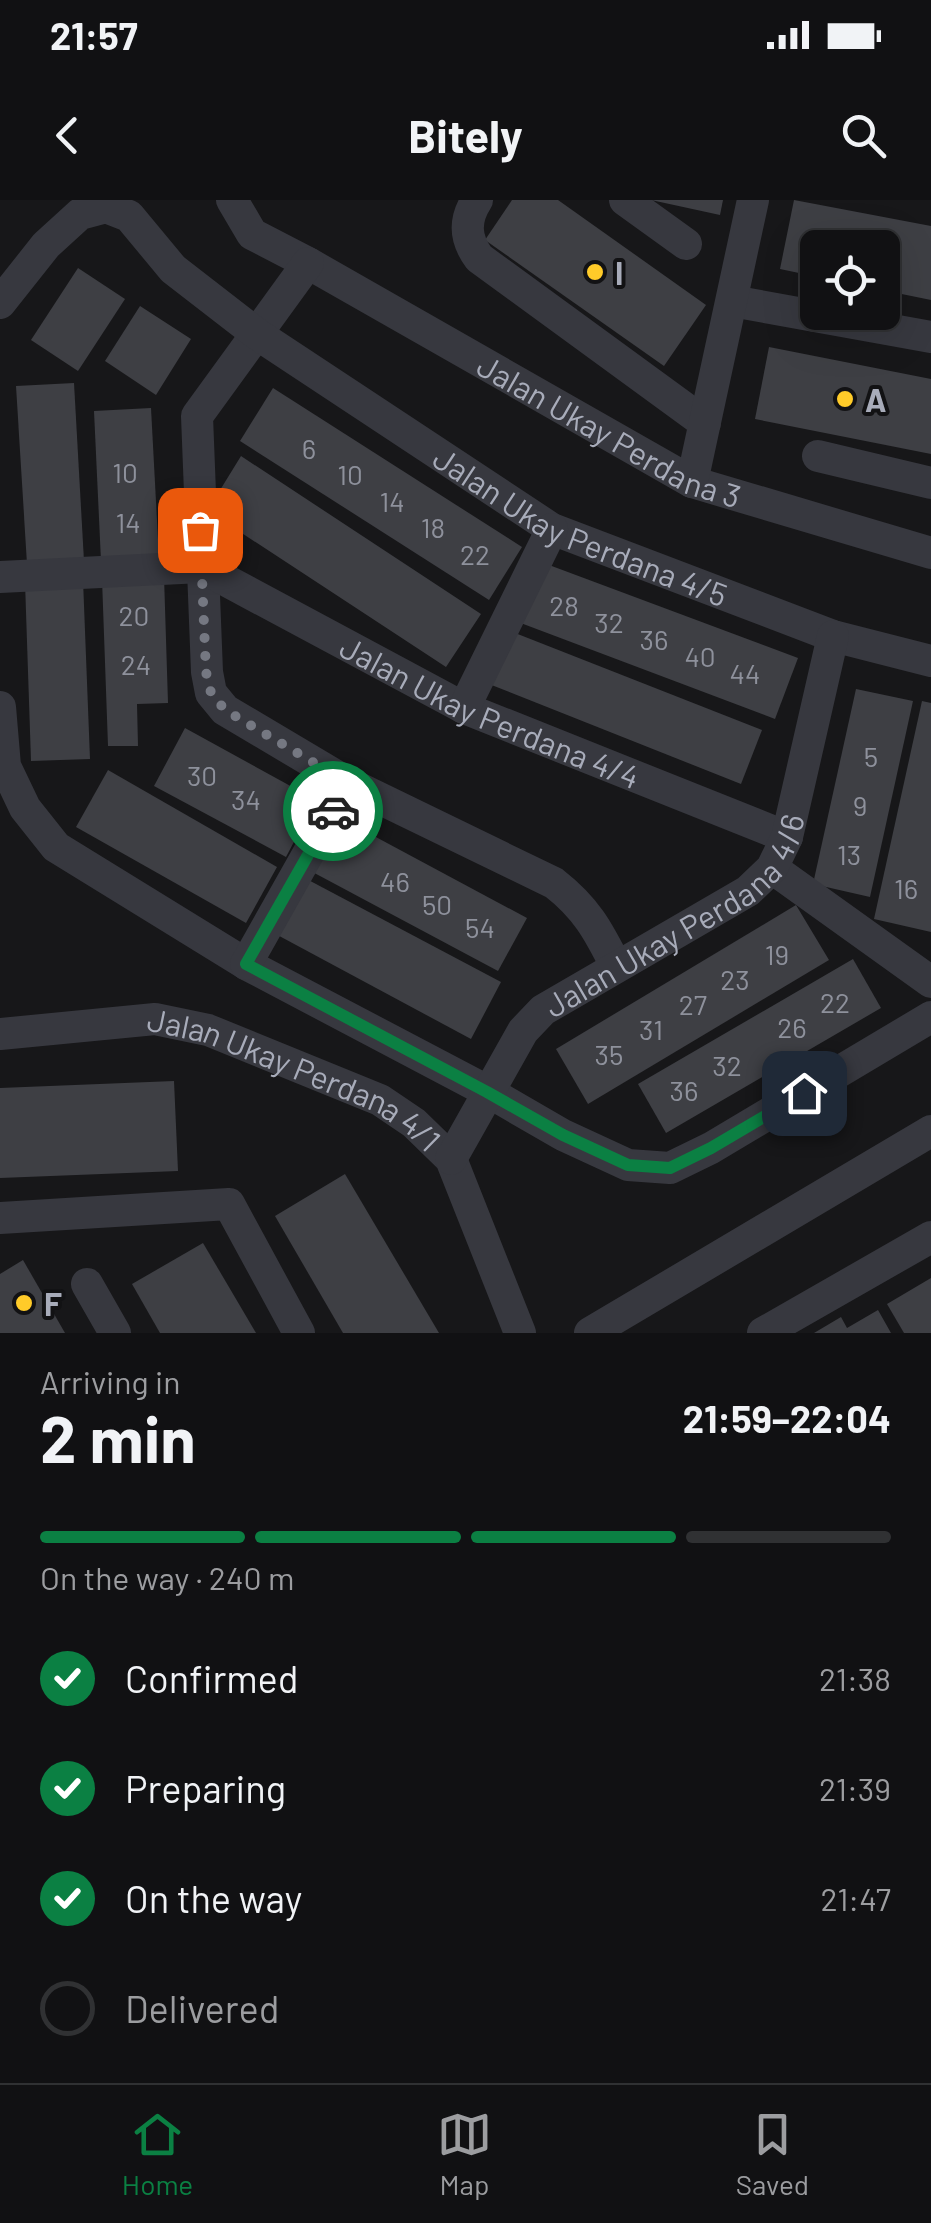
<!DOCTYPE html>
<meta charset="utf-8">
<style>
:root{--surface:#111113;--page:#1a1a1c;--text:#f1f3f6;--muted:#9c9da0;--line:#303133;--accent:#0b8043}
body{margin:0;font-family:Barlow,sans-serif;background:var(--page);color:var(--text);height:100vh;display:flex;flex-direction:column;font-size:38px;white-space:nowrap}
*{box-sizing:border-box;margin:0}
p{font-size:32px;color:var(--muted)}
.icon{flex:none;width:55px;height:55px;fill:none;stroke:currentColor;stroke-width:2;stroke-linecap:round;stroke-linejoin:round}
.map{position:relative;height:1133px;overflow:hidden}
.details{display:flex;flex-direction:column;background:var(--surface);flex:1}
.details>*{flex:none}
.fabs{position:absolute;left:800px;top:30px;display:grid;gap:20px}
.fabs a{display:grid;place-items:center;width:100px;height:100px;border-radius:15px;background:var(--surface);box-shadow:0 10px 40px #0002,0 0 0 2px var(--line);font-size:50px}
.pin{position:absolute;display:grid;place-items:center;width:85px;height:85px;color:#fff;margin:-42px;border-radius:20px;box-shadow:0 5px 15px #0006}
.courier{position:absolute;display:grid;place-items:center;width:100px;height:100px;margin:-50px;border:8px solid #0b8043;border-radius:50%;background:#fff;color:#222;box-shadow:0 2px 12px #0007}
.summary em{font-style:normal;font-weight:700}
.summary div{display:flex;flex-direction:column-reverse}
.summary{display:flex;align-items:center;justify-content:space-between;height:170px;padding:0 40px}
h1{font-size:65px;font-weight:700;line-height:75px}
.bar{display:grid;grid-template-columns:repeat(4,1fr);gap:15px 10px;align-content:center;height:120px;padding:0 40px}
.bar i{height:12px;border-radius:8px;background:var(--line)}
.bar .selected{background:var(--accent)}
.bar p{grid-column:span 4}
ol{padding:0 40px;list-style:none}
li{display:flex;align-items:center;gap:30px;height:110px}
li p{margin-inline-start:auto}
li .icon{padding:10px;border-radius:50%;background:var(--accent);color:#fff;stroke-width:4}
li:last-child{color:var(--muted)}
li i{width:55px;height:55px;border:5px solid var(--line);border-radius:50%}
.status{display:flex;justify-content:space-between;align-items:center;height:70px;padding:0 50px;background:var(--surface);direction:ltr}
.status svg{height:28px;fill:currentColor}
header{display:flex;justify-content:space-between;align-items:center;height:130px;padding:0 40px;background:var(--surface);font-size:45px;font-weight:700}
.dock{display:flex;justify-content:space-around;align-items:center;height:140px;border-top:2px solid var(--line);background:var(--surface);font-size:28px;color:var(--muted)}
.dock a{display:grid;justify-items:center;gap:5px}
.dock .selected{color:var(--accent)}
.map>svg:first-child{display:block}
.building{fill:#3e3f44}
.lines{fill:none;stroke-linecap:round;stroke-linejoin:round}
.minor{stroke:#37383f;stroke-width:32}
.done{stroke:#757882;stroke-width:10;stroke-dasharray:0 18}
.route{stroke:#0b8043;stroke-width:12}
.poi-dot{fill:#ffcb29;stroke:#121214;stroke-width:4}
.labels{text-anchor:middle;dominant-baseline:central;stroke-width:8;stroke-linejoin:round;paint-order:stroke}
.number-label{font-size:28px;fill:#8e919c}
.poi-label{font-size:32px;font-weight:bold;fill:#a8acba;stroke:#121214;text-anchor:start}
.street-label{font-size:32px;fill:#a8acba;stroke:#121214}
</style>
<div class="status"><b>21:57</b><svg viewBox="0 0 49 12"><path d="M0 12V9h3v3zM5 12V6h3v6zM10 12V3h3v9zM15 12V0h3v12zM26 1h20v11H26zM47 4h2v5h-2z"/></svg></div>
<header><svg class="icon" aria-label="back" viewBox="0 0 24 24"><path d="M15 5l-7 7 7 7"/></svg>Bitely<svg class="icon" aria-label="search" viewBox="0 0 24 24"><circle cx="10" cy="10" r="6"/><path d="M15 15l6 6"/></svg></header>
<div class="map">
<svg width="931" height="1133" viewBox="0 0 931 1133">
<rect width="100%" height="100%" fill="#171719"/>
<g class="building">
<path d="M512,0H558L706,105L664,166L485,40Z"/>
<path d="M651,0H723L720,15Z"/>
<path d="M794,0L931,26V100L882,90V48H818V77L780,69Z"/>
<path d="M78,68L125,99L78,171L31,140Z"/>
<path d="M140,106L191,139L156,195L105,161Z"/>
<path d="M769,147L931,179V254L755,219Z"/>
<path d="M74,183L84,361L27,364L16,186Z"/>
<path d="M273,188L522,347L489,400L240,241Z"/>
<path d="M151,208L159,358L101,361L94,211Z"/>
<path d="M241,256L481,414L446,467L231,326L241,311L217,295Z"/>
<path d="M541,362L798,458L775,519L518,422Z"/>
<path d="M164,376L168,503L137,504L138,546H108L102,379Z"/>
<path d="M83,380L90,559L31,561L25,382Z"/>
<path d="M510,431L762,530L741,584L489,484Z"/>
<path d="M856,489L913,501L870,697L813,684Z"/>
<path d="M922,501L931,503V732L874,719Z"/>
<path d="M185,528L316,600L286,657L154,586Z"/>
<path d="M108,570L277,667L246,723L76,627Z"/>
<path d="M333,614L527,718L498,771L305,668Z"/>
<path d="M299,675L501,782L471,839L270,731Z"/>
<path d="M796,705L829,760L588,904L556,849Z"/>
<path d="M853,759L881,808L666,933L638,884Z"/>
<path d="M174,881L178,971L0,978V888Z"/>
<path d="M345,974L439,1133H343L275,1016Z"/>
<path d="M203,1043L256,1133H160L132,1084Z"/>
<path d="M23,1060L65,1133H0V1074Z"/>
<path d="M931,1078V1133H904L887,1104Z"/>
<path d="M878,1110L891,1133H814L841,1117L847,1128Z"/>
</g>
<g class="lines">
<g class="minor">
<path id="s1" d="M232,0L252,34L308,63L692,282L931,353"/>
<path d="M477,0C464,20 465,39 479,58L705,223"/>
<path d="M625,0L686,44"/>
<path d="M308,63L197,216L207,472L211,493L225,510L348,583L554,683C586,708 598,730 616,766"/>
<path d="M732,101L931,137"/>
<path id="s2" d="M0,103L46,45L80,14L106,7L129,16L173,69L257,134L552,329L833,436L931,461"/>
<path d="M818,256L931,283"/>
<path d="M692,282L753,0"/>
<path id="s3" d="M0,377L201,367L464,508L787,637"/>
<path d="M0,507L5,566L25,608L56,647L246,764L487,891L563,935L628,965L670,968L711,948L931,817"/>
<path d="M464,508L552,329"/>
<path d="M772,668L931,782"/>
<path d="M246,764L348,583"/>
<path id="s4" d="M0,834L155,819L208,830L380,900L414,923L451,959L520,1133"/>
<path id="s5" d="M451,959L523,831L543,810L748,691L772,668L787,637L833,436"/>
<path d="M0,1018L229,1004L299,1133"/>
<path d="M87,1084L115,1133"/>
<path d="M590,1133L931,931"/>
<path d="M763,1133L931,1037"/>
</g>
</g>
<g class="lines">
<path class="done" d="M200,330L206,472L211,493L225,510L348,583L333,611"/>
<path class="route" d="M333,611L246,764L487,892L563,935L628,965L670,968L711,948L804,893"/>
</g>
<g class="poi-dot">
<circle cx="595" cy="72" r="10"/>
<circle cx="845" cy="199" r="10"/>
<circle cx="24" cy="1103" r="10"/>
</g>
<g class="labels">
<g class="number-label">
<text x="309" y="248">6</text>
<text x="125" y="272">10</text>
<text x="350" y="274">10</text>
<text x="392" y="301">14</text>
<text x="128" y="322">14</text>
<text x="433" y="327">18</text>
<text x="475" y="354">22</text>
<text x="564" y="405">28</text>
<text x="134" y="415">20</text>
<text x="609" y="422">32</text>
<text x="654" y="439">36</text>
<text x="700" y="456">40</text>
<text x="136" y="464">24</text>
<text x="745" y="473">44</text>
<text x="871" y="556">5</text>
<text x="202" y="575">30</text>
<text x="246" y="599">34</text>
<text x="860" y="605">9</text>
<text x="849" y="654">13</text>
<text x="395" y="681">46</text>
<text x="906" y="688">16</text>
<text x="437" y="704">50</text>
<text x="480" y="727">54</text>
<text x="777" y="754">19</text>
<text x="735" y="779">23</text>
<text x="835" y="802">22</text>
<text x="693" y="804">27</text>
<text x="792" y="827">26</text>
<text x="651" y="829">31</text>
<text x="609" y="854">35</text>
<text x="727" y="865">32</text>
<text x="684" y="890">36</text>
</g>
<g class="poi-label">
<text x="615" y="72">I</text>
<text x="865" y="199">A</text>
<text x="44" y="1103">F</text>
</g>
<g class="street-label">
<text stroke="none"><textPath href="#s1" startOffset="448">Jalan Ukay Perdana 3</textPath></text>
<text stroke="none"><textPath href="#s2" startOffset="725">Jalan Ukay Perdana 4/5</textPath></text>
<text stroke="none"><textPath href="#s3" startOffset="525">Jalan Ukay Perdana 4/4</textPath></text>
<text stroke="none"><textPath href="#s5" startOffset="342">Jalan Ukay Perdana 4/6</textPath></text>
<text stroke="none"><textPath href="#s4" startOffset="308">Jalan Ukay Perdana 4/1</textPath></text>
</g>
</g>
</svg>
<div class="fabs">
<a><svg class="icon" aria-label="locate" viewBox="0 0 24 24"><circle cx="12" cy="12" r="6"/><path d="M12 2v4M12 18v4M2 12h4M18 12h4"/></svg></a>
</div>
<div class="pin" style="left:200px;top:330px;background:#ea580c"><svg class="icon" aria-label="bag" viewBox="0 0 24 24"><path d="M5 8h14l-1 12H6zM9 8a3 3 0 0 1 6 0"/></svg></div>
<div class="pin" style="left:804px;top:893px;background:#1f2937"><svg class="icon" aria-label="home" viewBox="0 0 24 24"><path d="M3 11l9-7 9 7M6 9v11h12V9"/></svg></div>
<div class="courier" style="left:333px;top:611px"><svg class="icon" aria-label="car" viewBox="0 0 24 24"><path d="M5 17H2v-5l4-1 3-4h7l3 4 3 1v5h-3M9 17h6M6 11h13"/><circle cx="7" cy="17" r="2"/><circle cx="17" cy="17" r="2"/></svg></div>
</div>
<section class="details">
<div class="summary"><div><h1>2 min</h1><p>Arriving in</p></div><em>21:59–22:04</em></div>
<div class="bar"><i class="selected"></i><i class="selected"></i><i class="selected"></i><i></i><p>On the way · 240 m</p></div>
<ol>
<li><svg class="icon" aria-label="check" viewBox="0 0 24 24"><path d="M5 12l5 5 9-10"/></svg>Confirmed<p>21:38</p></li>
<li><svg class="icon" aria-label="check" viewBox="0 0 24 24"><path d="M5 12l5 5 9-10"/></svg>Preparing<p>21:39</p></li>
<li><svg class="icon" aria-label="check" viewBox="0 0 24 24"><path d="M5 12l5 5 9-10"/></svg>On the way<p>21:47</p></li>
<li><i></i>Delivered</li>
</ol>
</section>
<nav class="dock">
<a class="selected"><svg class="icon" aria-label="home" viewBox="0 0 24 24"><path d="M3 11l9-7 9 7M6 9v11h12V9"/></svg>Home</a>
<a><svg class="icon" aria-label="map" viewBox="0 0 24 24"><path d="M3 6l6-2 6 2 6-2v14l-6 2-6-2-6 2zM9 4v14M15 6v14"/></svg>Map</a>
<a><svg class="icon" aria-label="saved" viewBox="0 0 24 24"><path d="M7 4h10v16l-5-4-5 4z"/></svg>Saved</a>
</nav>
